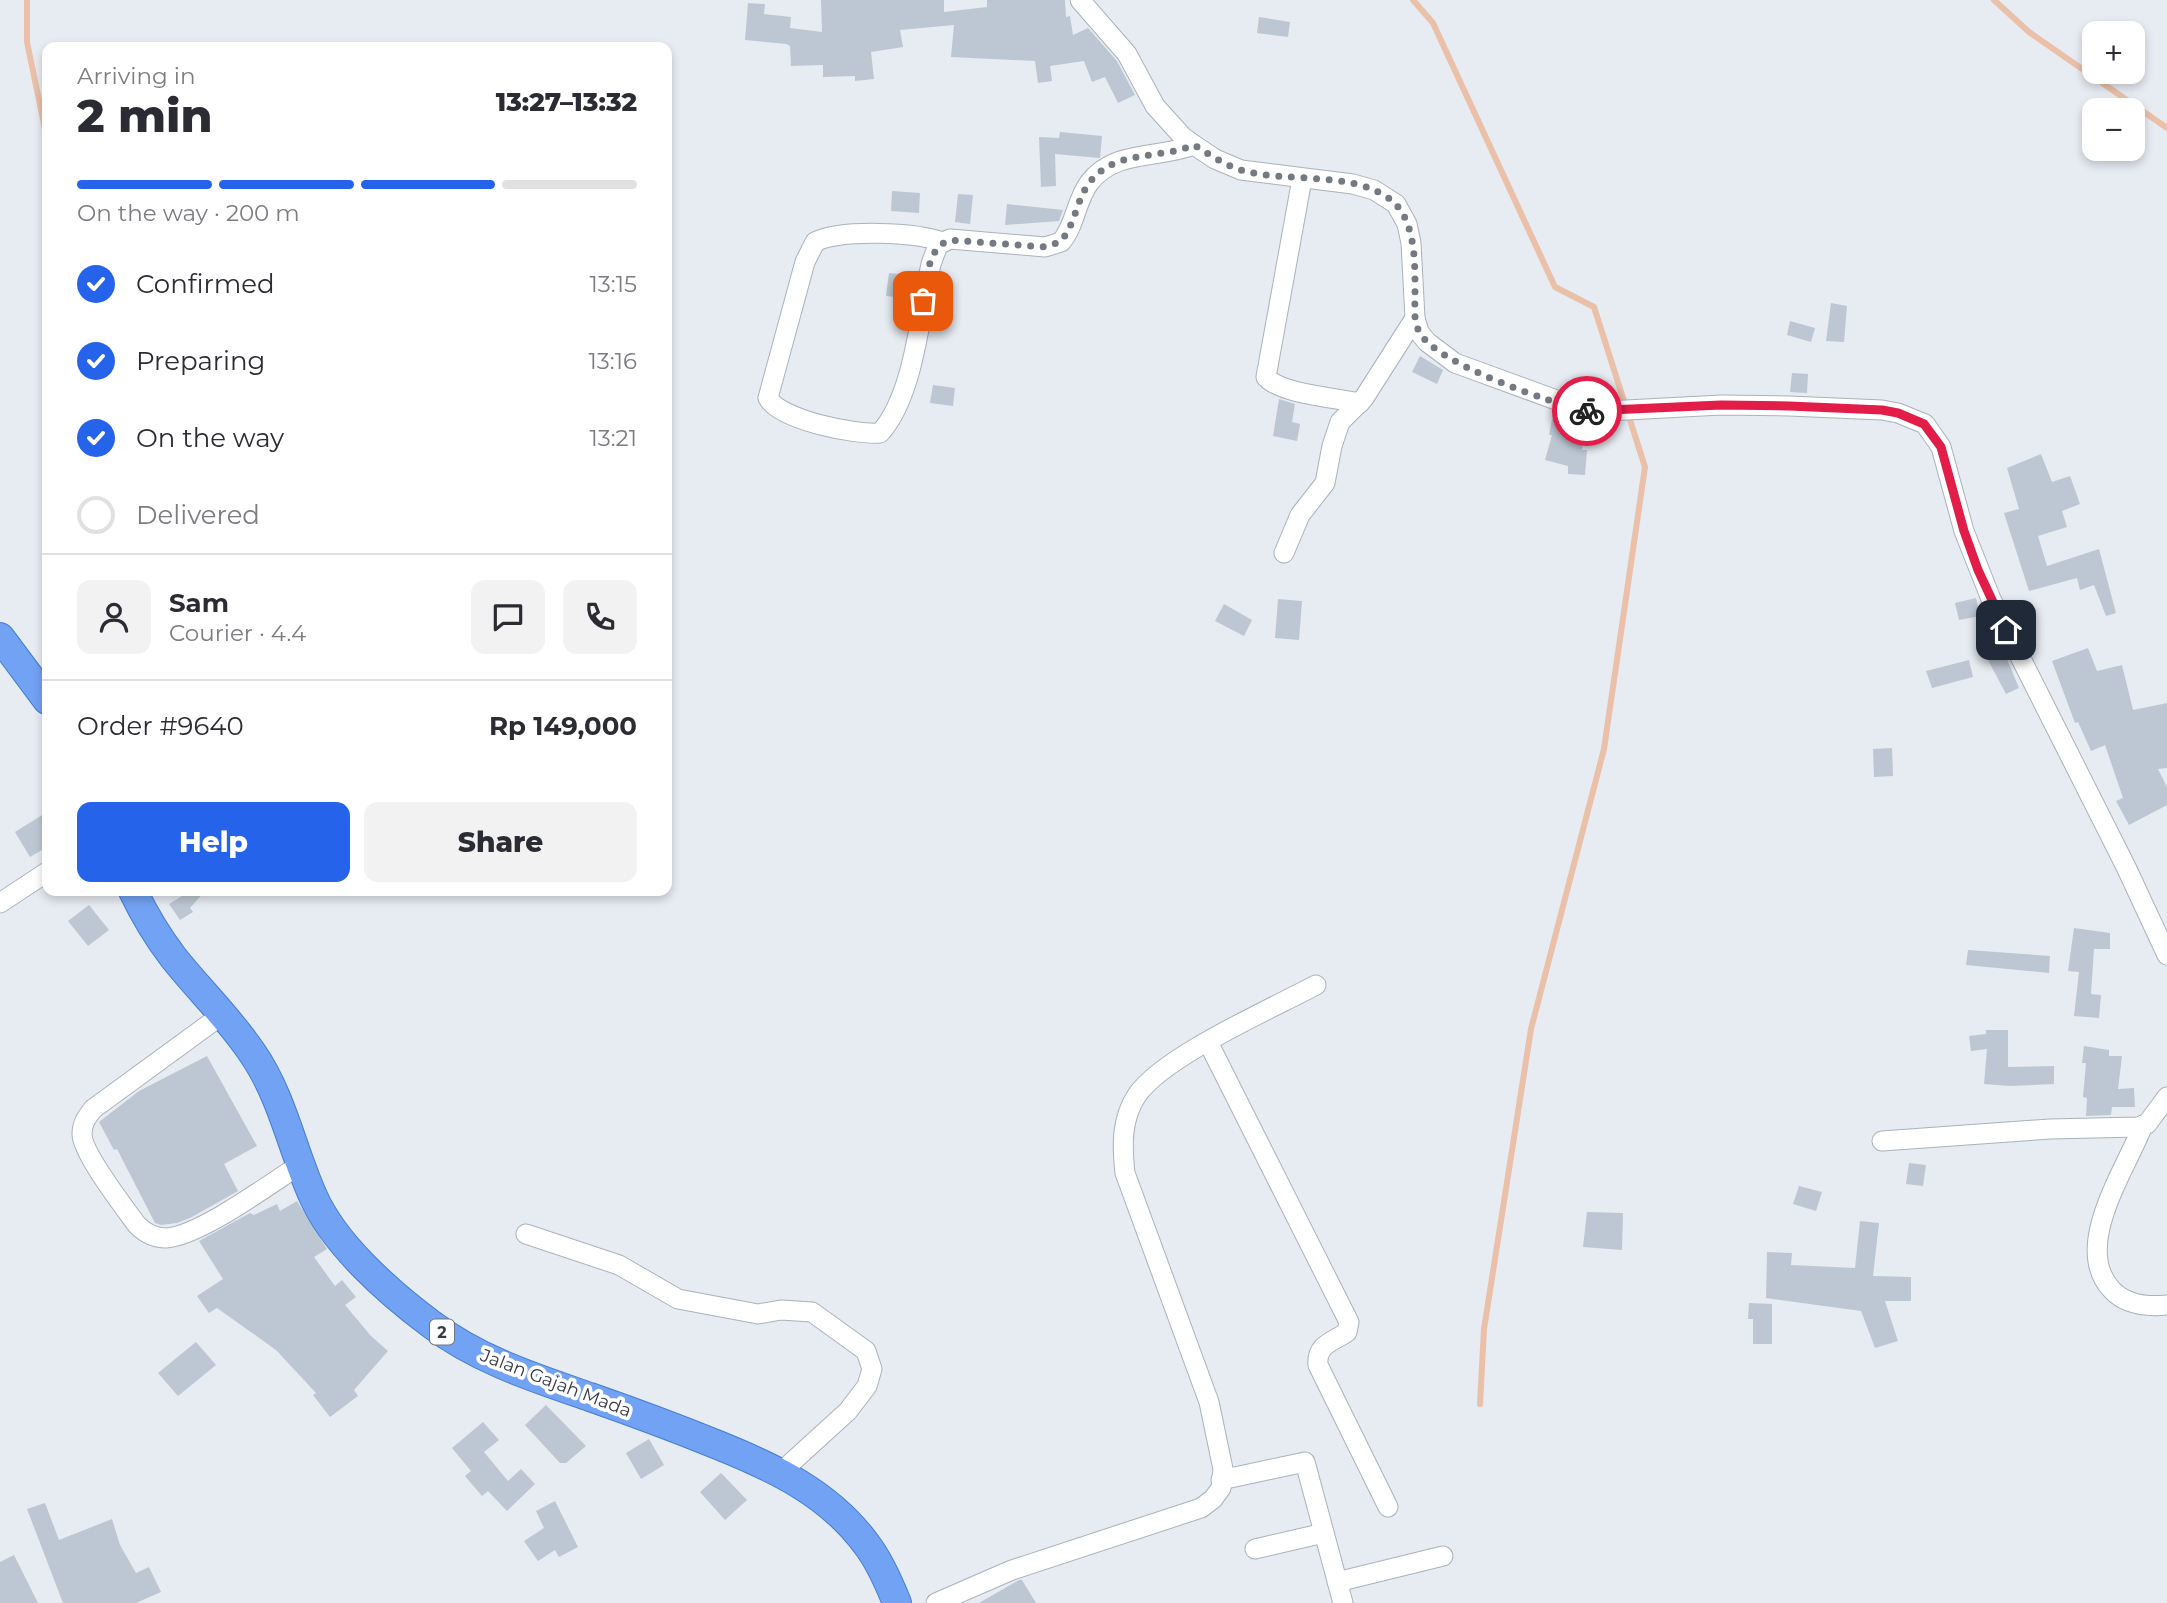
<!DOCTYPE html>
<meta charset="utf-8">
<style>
:root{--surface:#fff;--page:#f2f2f3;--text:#2b2b33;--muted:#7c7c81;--line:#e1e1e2;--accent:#2563eb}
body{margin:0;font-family:Montserrat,sans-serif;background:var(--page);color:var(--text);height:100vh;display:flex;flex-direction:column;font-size:26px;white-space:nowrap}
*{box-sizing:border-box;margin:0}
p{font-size:23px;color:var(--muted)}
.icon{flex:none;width:38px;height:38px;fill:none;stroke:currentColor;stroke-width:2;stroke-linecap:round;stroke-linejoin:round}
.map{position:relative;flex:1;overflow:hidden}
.panel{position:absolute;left:42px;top:42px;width:630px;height:854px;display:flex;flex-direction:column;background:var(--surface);border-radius:14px;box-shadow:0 4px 10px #0003}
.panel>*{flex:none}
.controls{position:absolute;left:2082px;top:21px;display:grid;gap:14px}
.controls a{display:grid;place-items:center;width:63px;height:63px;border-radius:14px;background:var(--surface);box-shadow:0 4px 10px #0003;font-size:35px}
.pin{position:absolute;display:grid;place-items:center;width:60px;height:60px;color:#fff;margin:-30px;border-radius:14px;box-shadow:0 4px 10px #0006}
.courier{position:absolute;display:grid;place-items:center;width:70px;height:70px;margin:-35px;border:5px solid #e11d48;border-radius:50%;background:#fff;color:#222;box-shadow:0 2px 9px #0007}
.overview em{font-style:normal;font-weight:800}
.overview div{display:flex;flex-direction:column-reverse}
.overview{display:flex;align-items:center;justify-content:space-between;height:119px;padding:0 35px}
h1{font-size:46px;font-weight:800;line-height:52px}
.bar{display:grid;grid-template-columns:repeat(4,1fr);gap:10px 7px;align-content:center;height:84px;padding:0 35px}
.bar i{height:9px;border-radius:5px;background:var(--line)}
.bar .selected{background:var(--accent)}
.bar p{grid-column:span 4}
.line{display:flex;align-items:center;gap:18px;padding:0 35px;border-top:2px solid var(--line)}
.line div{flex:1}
.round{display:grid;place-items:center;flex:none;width:74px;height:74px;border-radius:14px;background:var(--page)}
ol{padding:0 35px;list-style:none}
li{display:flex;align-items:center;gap:21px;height:77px}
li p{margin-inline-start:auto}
li .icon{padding:7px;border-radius:50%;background:var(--accent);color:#fff;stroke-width:4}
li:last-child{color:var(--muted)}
li i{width:38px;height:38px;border:4px solid var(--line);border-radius:50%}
.action{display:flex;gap:14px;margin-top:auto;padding:14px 35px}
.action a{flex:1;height:80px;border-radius:14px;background:var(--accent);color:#fff;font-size:28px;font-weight:800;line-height:80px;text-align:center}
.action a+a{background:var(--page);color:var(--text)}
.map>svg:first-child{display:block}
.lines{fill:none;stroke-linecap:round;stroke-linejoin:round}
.stream{stroke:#eac0a8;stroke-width:6}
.building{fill:#bdc7d3}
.minor-casing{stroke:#aab2bd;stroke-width:21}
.highway-casing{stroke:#427dd1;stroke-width:30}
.minor{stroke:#fff;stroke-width:19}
.highway{stroke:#72a2f3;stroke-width:28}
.done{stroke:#757a82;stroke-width:7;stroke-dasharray:0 12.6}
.route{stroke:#e11d48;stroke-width:9}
.labels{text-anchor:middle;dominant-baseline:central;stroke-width:7;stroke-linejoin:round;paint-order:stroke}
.shield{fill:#fff;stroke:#73777d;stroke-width:2}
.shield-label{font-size:16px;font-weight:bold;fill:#373d45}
.street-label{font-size:18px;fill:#373d45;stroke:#fff}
</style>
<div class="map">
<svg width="2167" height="1603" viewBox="0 0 2167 1603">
<rect width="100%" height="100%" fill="#e7ebf2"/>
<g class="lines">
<g class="stream">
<path d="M27,0V42L47,139"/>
<path d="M1413,0L1433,23L1555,287L1594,307L1645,467L1604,749L1531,1029L1484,1329L1480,1404"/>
<path d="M1994,0L2029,32L2167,128"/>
</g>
</g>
<g class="building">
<path d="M821,0H944V12L987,7V0H1065L1066,17L1070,16L1073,35L1088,28L1117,61L1135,95L1118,103L1105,77L1092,82L1084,61L1050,66L1052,81L1038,83L1035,61L951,57L954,25L900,30L903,47L871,52L874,79L855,81V76L823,77V65L791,66L790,46L786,44L745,40L748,3L765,4L764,14L791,17L790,28L822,32Z"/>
<path d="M1259,17L1290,22L1288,37L1257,33Z"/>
<path d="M1060,132L1102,136L1100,158L1055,154L1056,186L1041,187L1039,137L1059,138Z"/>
<path d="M892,191L920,193L919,213L891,211Z"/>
<path d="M958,194L973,195L970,224L955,222Z"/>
<path d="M1007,204L1063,210L1059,221L1005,225Z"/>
<path d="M889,273L916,276L912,299L886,296Z"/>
<path d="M1831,303L1847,306L1844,342L1826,341Z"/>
<path d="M1790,321L1815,328L1811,342L1787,335Z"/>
<path d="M1420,356L1443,370L1437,384L1412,372Z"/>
<path d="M1792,373L1808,374L1807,393L1790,392Z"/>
<path d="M933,385L955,388L953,406L930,403Z"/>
<path d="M1279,399L1295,404L1292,422L1300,424L1297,441L1273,436Z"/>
<path d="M1552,419L1586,426L1582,450H1587L1585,475L1568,474V466L1545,460L1552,435H1549Z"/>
<path d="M2041,454L2052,482L2070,476L2080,504L2062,511L2067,527L2038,536L2047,566L2099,549L2116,613L2106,616L2094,585L2080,590L2077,578L2029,591L2004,513L2019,509L2007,468Z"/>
<path d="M1976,598L1980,616L1959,620L1955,603Z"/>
<path d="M1278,599L1302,601L1299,640L1275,638Z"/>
<path d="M1224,604L1252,620L1244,636L1215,621Z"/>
<path d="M2088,648L2097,671L2122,665L2133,710L2167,703V768L2158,769L2167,787V805L2129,825L2116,801L2123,798L2105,745L2091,751L2078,722L2075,723L2052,661Z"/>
<path d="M2004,652L2019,688L2006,694L1988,660Z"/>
<path d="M1969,660L1973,677L1932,688L1926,671Z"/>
<path d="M1892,748L1893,776L1874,777L1873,749Z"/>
<path d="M47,812V847L30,857L15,832Z"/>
<path d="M190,891H205L190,908L193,912L180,920L169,904Z"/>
<path d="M89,905L109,930L88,946L68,921Z"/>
<path d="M2074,928L2110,933V949H2094L2091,994L2101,995L2099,1018L2074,1016L2079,972L2068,971Z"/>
<path d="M1968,950L2050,956L2049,973L1966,965Z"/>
<path d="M1986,1030H2008V1067L2054,1066V1084L2010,1086L1984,1084L1987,1049L1971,1051L1969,1036L1986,1034Z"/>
<path d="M2084,1046L2109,1050V1056H2122L2118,1089L2134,1088L2135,1107H2112L2111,1115L2086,1116L2087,1098L2083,1097L2086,1063H2082Z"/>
<path d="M207,1056L257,1146L224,1164L238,1191L192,1217L177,1223L161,1225L155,1223L117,1149L114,1150L99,1122L139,1091Z"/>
<path d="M1909,1163L1926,1165L1923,1186L1906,1184Z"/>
<path d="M1799,1186L1822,1192L1816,1211L1793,1204Z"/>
<path d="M297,1201L327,1249L314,1257L335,1286L342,1280L356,1297L345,1305L371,1336L388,1351L354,1390L358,1396L330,1417L313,1395L316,1393L276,1350L217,1308L209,1313L197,1296L223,1279L199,1241L250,1213L254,1215L277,1204L280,1211Z"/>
<path d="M1587,1212L1623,1213L1622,1250L1583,1247Z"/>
<path d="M1860,1221L1879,1223L1873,1276L1911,1277V1301H1885L1898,1341L1875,1348L1861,1311L1766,1298L1767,1252L1792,1253L1791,1265L1855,1268Z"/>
<path d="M1749,1303L1772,1304V1344H1753V1319H1748Z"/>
<path d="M196,1342L216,1365L178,1396L158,1373Z"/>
<path d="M546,1405L586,1446L566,1463H560L525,1425Z"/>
<path d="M483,1422L499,1440L484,1452L508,1481L521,1469L535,1484L507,1511L488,1491L482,1496L465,1476L471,1471L452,1448Z"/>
<path d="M649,1439L664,1465L641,1479L626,1453Z"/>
<path d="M721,1473L747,1500L725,1520L700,1492Z"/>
<path d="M555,1501L578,1547L559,1557L555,1550L538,1561L524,1541L544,1528L536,1511Z"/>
<path d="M45,1503L59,1540L112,1519L120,1545L136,1573L149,1567L161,1592L136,1603H63L27,1509Z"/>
<path d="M14,1555L38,1603H0V1562Z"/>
<path d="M1022,1580L1036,1603H979L1019,1580Z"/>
</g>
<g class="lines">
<defs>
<g id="minor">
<path d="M1080,0L1127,54L1155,106L1183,137L1194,145L1215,159L1241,170L1353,184L1374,190L1396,204L1407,224L1411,243L1415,318L1419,332L1427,342L1455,363L1589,412L1721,405L1789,406L1882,410L1898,413L1925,424L1941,447L1964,531L1991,599L2126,867L2167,955"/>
<path d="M1302,179L1266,377C1280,394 1337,398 1360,403"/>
<path d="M943,242C915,232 841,229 815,242L805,262L768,398C780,420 855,435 880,433C914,396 920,314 931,264L938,245L950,239L1045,247L1061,242C1075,226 1076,201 1089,183C1115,149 1158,159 1194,145"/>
<path d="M1284,553L1300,515L1325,483L1332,446L1340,422L1364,398L1415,318"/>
<path d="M0,903L47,872"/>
<path d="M223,1014L93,1109C87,1117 82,1123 82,1134C82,1153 124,1207 137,1225C145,1233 155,1238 166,1238C200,1236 271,1183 301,1164"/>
<path d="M1208,1042L1349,1322L1347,1332C1333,1342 1316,1344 1318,1365L1388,1507"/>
<path d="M2143,1125C2126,1170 2071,1247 2112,1290C2126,1305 2147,1307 2167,1305"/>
<path d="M1882,1141L2050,1129L2138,1127L2147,1124L2167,1097"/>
<path d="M526,1234L619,1265L678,1299L758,1314L781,1310L812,1312L866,1351L872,1369L867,1386L848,1411L781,1472"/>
<path d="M1221,1480L1305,1462L1343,1603"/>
<path d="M1255,1549L1324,1533"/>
<path d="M1337,1582L1443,1556"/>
<path d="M936,1603L1012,1570L1201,1508L1213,1499L1221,1488L1223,1469L1209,1402L1125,1173C1122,1146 1121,1119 1137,1095C1164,1056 1271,1009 1316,985"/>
</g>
<g id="highway">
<path d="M0,637L47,700"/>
<path d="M133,891C144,914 157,936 173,957C199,990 230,1019 253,1054C282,1096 292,1149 313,1196C334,1244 388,1292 431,1324C478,1360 535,1378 590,1397C633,1412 676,1428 718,1445C775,1468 830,1494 867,1545C880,1562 889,1583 897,1603"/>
</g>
</defs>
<use href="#minor" class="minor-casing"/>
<use href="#highway" class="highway-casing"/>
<use href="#minor" class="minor"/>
<use href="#highway" class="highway"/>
</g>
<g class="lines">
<path class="done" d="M923,301C927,280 927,247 950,240L1045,247L1060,242C1075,226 1076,201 1089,183C1115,149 1158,160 1194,145C1209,154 1224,165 1241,170C1286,183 1348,171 1387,197C1417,216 1415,265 1415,296C1415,308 1413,322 1420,333C1437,364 1551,403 1587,411"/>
<path class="route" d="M1587,411L1721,405L1789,406L1882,410L1898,413L1924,424L1941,447L1964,531L1978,570L2006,630"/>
</g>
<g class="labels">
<rect class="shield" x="430" y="1319.5" width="24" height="25" rx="5"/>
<g class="shield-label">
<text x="442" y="1332">2</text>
</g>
<g class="street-label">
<text transform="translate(556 1383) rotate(21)">Jalan Gajah Mada</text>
</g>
</g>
</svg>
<div class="controls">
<a>+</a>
<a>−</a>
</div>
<div class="pin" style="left:923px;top:301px;background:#ea580c"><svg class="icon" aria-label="bag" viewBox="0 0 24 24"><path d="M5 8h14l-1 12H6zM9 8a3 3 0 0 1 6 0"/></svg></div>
<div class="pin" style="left:2006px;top:630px;background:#1f2937"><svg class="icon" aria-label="home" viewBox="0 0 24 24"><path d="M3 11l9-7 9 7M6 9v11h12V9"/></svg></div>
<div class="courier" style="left:1587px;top:411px"><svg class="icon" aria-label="bike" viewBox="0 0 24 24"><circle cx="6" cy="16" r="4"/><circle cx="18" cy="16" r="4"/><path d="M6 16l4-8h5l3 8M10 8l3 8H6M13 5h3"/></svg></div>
<section class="panel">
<div class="overview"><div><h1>2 min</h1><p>Arriving in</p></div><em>13:27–13:32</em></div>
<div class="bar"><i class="selected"></i><i class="selected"></i><i class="selected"></i><i></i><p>On the way · 200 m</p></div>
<ol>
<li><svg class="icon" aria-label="check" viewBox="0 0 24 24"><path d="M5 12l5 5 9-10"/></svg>Confirmed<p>13:15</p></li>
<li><svg class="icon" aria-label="check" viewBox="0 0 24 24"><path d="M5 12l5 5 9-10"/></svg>Preparing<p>13:16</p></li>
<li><svg class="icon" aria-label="check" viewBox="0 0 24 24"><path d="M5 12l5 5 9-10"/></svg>On the way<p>13:21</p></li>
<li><i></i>Delivered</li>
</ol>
<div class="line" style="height:126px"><a class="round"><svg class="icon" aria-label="person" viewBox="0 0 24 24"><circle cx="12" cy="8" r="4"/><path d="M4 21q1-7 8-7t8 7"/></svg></a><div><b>Sam</b><p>Courier · 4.4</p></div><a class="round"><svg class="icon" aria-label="chat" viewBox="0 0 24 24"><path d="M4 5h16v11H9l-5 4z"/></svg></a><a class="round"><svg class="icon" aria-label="phone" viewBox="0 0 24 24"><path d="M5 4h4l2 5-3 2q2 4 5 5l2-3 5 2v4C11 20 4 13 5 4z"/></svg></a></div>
<div class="line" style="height:91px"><div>Order #9640</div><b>Rp 149,000</b></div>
<div class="action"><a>Help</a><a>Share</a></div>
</section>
</div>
